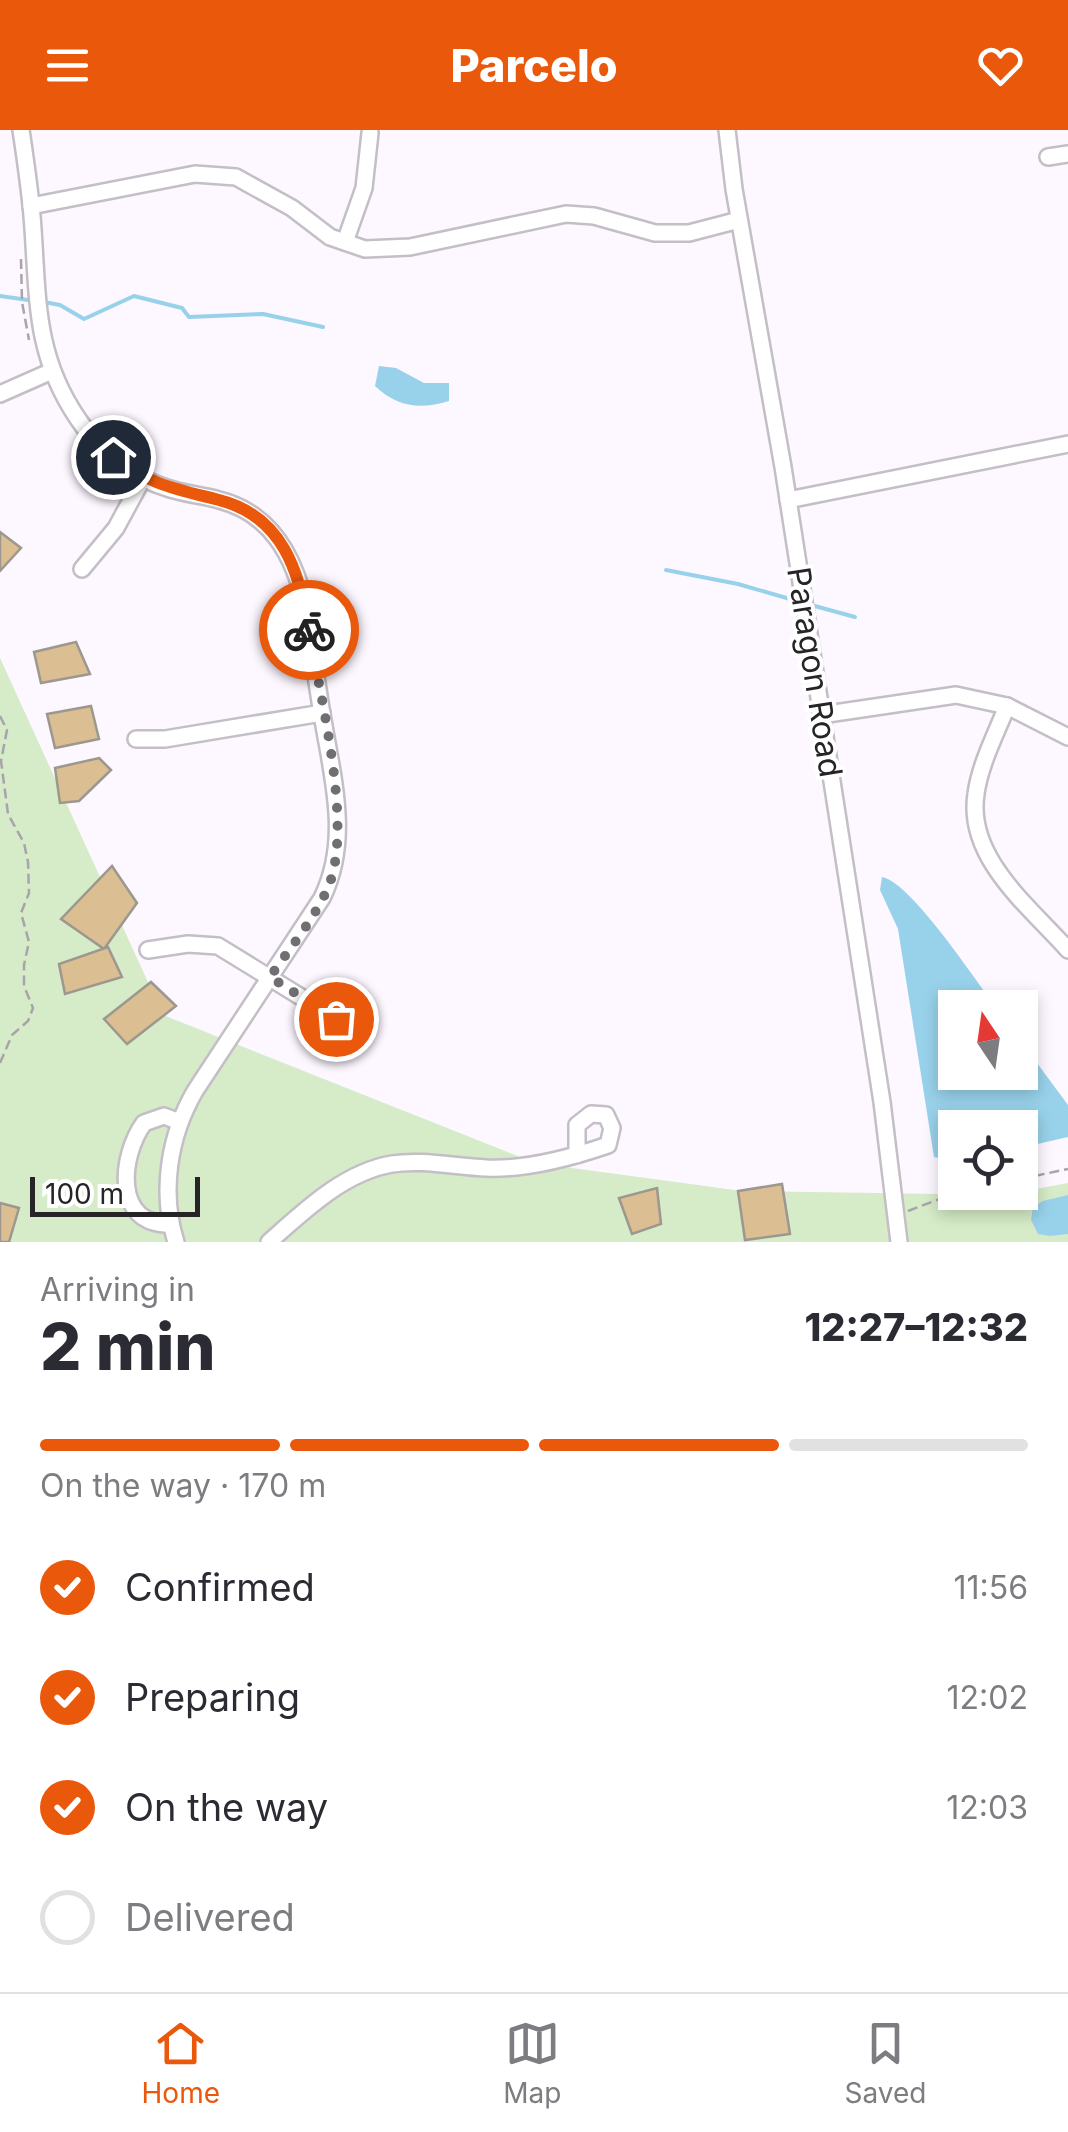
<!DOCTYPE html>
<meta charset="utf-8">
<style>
:root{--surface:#fff;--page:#f7f7f7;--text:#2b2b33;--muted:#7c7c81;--line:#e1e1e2;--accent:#ea580c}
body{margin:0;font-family:Inter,sans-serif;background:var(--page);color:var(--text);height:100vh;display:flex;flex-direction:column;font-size:38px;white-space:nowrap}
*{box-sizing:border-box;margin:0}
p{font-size:32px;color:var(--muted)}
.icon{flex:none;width:55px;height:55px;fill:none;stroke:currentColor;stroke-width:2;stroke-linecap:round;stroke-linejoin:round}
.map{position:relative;height:1112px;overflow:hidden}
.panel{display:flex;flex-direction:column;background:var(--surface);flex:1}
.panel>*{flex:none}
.needle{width:65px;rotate:347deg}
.buttons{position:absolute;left:938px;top:860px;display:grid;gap:20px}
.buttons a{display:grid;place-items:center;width:100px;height:100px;border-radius:0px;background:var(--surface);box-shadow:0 5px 15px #0003;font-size:50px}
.scale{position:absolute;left:30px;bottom:25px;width:170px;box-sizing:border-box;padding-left:10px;border:5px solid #262427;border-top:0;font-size:28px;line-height:35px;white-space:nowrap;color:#262427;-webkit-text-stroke:8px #fff;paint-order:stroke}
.pin{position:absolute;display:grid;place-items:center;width:85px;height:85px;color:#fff;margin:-42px;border:5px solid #fff;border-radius:50%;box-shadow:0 2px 10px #0007}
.courier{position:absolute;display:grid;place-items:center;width:100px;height:100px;margin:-50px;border:8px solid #ea580c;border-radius:50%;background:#fff;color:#222;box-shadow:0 2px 12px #0007}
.summary em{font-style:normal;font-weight:800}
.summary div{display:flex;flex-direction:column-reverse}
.summary{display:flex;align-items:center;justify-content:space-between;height:170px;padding:0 40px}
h1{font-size:65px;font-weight:800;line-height:75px}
.bar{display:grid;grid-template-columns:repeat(4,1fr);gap:15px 10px;align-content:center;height:120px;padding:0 40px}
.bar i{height:12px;border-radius:8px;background:var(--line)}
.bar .on{background:var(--accent)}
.bar p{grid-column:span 4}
ol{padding:0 40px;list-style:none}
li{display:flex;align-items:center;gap:30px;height:110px}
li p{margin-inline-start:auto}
li .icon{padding:10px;border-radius:50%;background:var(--accent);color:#fff;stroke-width:4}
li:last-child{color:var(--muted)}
li i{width:55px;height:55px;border:5px solid var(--line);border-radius:50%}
header{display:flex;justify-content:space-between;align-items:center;height:130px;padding:0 40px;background:var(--accent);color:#fff;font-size:45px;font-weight:800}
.menu{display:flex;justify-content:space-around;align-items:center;height:140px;border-top:2px solid var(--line);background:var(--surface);font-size:28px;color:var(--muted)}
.menu a{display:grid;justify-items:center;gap:5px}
.menu .on{color:var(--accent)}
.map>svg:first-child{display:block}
.green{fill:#d6ebc8}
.water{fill:#98d2ea}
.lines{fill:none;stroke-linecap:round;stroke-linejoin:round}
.stream{stroke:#98d2ea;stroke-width:4}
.building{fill:#dbbe91;stroke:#9c978f;stroke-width:2.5}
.minor-casing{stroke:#c4bec6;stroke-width:20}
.path{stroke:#a8a4aa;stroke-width:2.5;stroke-dasharray:10 5;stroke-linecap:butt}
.minor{stroke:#fff;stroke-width:15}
.done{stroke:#716e73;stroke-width:10;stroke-dasharray:0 18}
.route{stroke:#ea580c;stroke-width:12}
.labels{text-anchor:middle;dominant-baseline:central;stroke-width:8;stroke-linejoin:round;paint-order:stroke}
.street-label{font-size:32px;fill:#262427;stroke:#fff}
</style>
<header><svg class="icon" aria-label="menu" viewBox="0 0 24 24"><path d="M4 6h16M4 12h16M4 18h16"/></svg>Parcelo<svg class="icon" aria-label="heart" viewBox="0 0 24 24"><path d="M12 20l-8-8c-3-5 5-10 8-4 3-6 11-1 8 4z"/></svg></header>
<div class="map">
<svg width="1068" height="1112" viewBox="0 0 1068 1112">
<rect width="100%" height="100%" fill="#fdf7ff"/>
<path class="green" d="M0,528L163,885L535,1033L742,1061L1004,1065L1068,1053V1112H0Z"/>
<g class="water">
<path d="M379,236L396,238L424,253H449V271C420,280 397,277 375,256Z"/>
<path d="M882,747C911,752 975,850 996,877L955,878V942H1020V910L1068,975V1007L1020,1018V998H955V1031L934,1027L898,799L880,760Z"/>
<path d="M1068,1065V1104L1050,1106L1038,1104L1031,1090L1033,1077L1043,1071Z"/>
</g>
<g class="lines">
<g class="stream">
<path d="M0,166L35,171"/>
<path d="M44,172L60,175L84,189L134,166L182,178L189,187L263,184L323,197"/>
<path d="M666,440L738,454L797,471"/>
<path d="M811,475L855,487"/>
</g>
</g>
<g class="building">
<path d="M0,402L21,418L0,441Z"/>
<path d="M76,512L90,544L41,553L34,522Z"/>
<path d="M91,576L99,609L55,618L47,584Z"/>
<path d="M99,628L111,640L79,671L60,673L55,638Z"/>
<path d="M112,736L137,773L104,819L61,789Z"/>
<path d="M108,817L122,847L65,864L59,834Z"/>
<path d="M151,852L176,876L127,914L104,889Z"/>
<path d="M782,1054L790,1104L745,1110L738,1061Z"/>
<path d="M657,1058L661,1094L632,1104L619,1068Z"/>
<path d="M0,1073L19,1078L9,1112H0Z"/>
</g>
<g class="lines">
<defs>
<g id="minor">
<path d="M21,0C26,33 31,66 33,99C38,170 35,226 78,289C98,319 131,347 167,358C184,364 202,365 219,370C271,383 294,426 305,475C311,511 316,548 322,584C332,646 351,709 322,768L195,961C169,1006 160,1062 176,1112"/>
<path d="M727,0L734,59L783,337L882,972L899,1112"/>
<path d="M1048,27L1068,24"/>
<path d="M31,76L195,44L236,47L292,78L330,107L365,119L410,117L566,84L594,86L655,103H689L739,90"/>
<path d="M345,112L364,58L370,3"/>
<path d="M0,264L52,241"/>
<path d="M788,370L1068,314"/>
<path d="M82,439L116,398L143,348"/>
<path d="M1007,576C996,604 980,634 976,664C966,728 1030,777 1068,820"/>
<path d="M821,585L956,565L1007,576L1068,607"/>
<path d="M136,609H165L322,583"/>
<path d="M148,820L188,814L218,816L353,899"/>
<path d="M170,1094C113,1095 120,1026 144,993L164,986L180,992"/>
<path d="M269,1112C304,1081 344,1042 392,1034C422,1029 456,1037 486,1038C526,1040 570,1028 608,1015L612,998L606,985L591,984L577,995V1025"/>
</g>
</defs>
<use href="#minor" class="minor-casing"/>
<g class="path">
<path d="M21,129L22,172L29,210"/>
<path d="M0,586L7,600L1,631L8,684L24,713L28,732L29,763L21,783L29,812L24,835V856L33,878L28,891L12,905L0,933"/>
<path d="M1020,1049L1068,1039"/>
<path d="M908,1081L958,1062"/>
</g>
<use href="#minor" class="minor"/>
</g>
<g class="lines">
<path class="done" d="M309,500C320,567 353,694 329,755C316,787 290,818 270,847L336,889"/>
<path class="route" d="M113,327C150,355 176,359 219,370C283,386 300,443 309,500"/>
</g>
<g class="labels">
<g class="street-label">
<text transform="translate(815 542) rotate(81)">Paragon Road</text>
</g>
</g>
</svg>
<div class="buttons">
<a><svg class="needle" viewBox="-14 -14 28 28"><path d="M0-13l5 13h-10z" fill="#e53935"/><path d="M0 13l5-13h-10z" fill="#7c7c81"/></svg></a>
<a><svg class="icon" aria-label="locate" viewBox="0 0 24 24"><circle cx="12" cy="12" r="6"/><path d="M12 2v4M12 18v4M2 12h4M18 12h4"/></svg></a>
</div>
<div class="scale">100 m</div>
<div class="pin" style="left:336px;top:889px;background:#ea580c"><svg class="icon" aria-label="bag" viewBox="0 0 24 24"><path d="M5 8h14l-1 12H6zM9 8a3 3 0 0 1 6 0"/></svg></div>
<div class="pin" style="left:113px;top:327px;background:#1f2937"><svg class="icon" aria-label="home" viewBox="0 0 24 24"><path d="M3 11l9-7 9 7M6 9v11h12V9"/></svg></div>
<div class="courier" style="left:309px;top:500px"><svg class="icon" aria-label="bike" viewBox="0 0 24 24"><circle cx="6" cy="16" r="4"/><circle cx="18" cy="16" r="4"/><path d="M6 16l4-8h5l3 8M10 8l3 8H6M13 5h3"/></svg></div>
</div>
<section class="panel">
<div class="summary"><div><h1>2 min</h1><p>Arriving in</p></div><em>12:27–12:32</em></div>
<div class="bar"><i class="on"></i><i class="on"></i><i class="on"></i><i></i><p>On the way · 170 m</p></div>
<ol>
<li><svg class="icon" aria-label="check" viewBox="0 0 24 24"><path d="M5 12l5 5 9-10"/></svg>Confirmed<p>11:56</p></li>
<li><svg class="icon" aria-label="check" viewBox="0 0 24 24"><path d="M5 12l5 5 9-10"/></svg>Preparing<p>12:02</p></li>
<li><svg class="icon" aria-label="check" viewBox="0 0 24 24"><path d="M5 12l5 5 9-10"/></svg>On the way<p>12:03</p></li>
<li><i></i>Delivered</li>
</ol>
</section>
<nav class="menu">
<a class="on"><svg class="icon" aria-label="home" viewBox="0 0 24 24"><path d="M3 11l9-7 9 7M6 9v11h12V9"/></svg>Home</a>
<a><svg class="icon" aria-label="map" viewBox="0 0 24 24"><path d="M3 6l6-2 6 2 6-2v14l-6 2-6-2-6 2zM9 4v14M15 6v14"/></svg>Map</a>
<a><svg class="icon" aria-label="saved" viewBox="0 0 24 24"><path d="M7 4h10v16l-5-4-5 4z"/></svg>Saved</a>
</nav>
